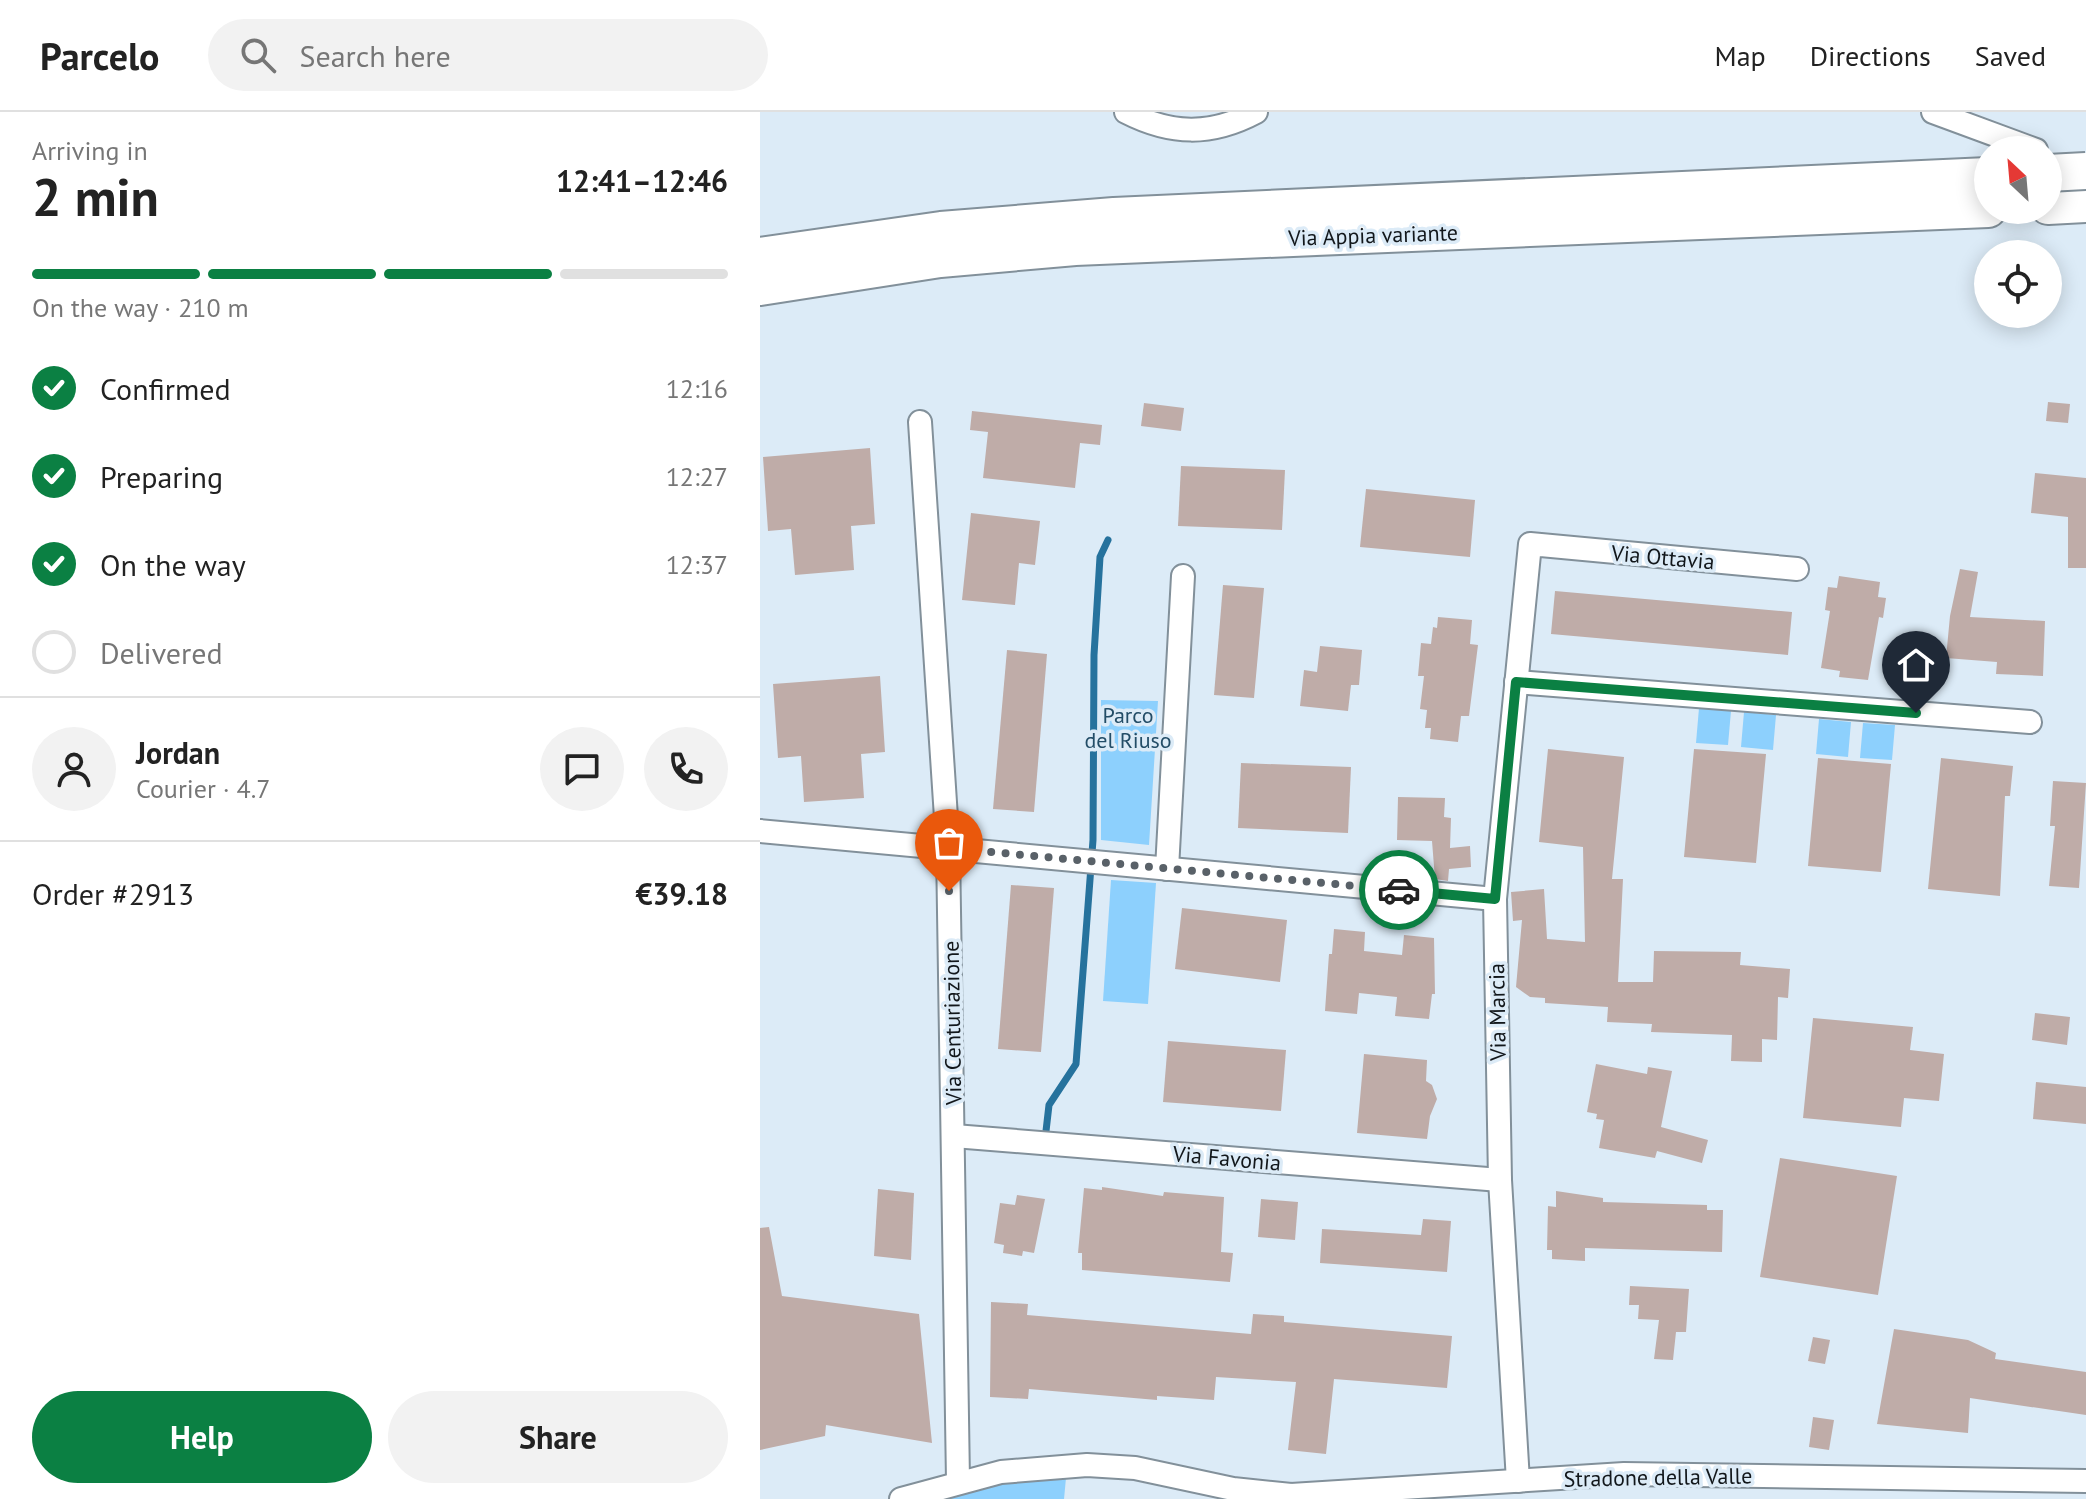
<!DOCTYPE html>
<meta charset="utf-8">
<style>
:root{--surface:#fff;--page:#f2f2f2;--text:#222;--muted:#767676;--line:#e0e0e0;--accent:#0b8043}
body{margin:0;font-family:"PT Sans",sans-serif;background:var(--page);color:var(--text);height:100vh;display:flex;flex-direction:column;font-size:30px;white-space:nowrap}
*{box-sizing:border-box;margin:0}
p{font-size:26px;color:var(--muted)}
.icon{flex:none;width:44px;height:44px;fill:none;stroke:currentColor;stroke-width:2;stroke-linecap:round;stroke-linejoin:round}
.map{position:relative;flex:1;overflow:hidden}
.panel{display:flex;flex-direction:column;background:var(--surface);width:760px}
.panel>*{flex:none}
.needle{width:52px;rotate:334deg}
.fabs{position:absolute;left:1214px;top:24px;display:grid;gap:16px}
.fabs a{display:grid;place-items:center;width:88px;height:88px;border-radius:50%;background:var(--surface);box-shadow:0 4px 20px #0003;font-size:40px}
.pin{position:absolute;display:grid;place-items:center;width:68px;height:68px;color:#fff;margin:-82px -34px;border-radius:50% 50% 50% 0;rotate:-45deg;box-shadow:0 0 8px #0007}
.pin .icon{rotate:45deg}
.courier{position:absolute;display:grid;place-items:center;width:80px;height:80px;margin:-40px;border:6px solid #0b8043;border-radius:50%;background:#fff;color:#222;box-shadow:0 2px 10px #0007}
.head em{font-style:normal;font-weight:700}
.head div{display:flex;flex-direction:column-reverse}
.head{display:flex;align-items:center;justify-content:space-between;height:136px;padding:0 32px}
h1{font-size:52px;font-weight:700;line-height:60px}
.bar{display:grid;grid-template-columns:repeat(4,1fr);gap:12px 8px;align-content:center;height:96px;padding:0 32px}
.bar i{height:10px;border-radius:6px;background:var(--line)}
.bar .selected{background:var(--accent)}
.bar p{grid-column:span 4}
.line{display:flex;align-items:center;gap:20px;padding:0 32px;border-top:2px solid var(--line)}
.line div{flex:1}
.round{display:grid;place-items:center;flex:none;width:84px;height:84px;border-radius:42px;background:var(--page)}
ol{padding:0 32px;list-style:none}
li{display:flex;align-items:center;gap:24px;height:88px}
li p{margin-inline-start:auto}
li .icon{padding:8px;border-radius:50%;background:var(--accent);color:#fff;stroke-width:4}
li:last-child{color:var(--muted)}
li i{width:44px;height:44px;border:4px solid var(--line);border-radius:50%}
.primary-button{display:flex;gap:16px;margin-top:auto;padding:16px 32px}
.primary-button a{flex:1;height:92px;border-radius:48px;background:var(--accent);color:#fff;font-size:32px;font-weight:700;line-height:92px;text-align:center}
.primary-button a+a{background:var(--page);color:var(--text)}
header{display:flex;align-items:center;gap:48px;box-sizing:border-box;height:112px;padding:0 40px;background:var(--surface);border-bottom:2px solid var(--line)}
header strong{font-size:38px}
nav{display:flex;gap:44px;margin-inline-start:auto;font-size:28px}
.search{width:560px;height:72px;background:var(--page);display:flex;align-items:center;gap:20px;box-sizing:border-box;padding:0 28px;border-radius:44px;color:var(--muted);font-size:30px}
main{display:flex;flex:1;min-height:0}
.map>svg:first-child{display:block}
.green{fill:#8dd0fd}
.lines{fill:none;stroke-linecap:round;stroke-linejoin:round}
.stream{stroke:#26729d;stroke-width:7}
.building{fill:#bfaca8}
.minor-casing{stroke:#82909a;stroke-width:26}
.trunk-casing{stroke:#82909a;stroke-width:40}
.minor{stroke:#fff;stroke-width:22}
.trunk{stroke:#fff;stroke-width:36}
.trunk-bridge-casing{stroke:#82909a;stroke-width:40;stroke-linecap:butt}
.trunk-bridge{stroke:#fff;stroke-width:36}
.done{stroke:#596168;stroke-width:8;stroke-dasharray:0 14.4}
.route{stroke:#0b8043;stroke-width:10}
.labels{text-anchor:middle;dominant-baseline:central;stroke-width:7;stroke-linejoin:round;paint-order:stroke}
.street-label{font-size:22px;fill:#12171b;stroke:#dcebf7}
.park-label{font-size:22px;fill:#234d67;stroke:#dcebf7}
</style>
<header>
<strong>Parcelo</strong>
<div class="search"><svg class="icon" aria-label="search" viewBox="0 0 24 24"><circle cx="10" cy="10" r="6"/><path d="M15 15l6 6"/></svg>Search here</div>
<nav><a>Map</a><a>Directions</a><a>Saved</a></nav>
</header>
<main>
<section class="panel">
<div class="head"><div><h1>2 min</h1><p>Arriving in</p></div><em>12:41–12:46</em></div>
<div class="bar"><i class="selected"></i><i class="selected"></i><i class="selected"></i><i></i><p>On the way · 210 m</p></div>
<ol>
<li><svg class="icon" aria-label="check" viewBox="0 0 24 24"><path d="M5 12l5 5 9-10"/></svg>Confirmed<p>12:16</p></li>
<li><svg class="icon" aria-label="check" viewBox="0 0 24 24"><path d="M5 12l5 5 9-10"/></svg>Preparing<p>12:27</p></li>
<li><svg class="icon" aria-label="check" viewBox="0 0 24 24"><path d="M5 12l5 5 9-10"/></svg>On the way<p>12:37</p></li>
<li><i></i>Delivered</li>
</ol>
<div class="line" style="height:144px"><a class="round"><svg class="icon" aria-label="person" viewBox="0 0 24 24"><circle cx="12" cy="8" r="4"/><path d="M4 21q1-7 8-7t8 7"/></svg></a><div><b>Jordan</b><p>Courier · 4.7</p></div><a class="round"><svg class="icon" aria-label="chat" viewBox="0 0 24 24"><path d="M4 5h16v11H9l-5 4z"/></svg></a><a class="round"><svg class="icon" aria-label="phone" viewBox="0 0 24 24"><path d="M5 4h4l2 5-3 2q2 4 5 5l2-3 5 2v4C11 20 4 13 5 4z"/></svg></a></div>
<div class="line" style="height:104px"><div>Order #2913</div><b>€39.18</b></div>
<div class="primary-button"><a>Help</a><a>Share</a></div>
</section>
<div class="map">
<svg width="1326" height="1387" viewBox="0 0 1326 1387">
<rect width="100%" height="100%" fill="#dcebf7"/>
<g class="green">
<path d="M341,588L398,589L389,733L341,728Z"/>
<path d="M939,596L971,599L968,633L936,631Z"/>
<path d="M984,600L1016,603L1013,638L981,635Z"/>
<path d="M1059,607L1091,610L1088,645L1056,642Z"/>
<path d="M1103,611L1135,613L1132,648L1100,646Z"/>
<path d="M351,768L396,771L388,892L343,889Z"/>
<path d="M306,1366L304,1387H174L235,1370Z"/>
</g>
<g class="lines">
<path class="stream" d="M286,1019L289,993L316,952L333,728L334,543L340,445L348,428"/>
</g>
<g class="building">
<path d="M1288,290L1310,292L1308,311L1286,309Z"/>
<path d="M384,291L424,296L421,319L381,314Z"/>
<path d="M212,299L342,313L340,333L320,331L315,376L223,366L228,320L210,318Z"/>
<path d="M110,336L115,412L91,414L94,458L35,463L31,417L8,419L3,345Z"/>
<path d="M421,354L525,358L522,418L418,414Z"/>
<path d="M1275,361L1326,366V456H1308V405L1271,401Z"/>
<path d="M606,377L715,388L710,445L600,435Z"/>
<path d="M211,401L280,409L275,453L259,451L255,493L202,488Z"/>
<path d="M1200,457L1218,460L1210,505L1285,509L1283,564L1236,562L1237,550L1186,546L1190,504Z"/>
<path d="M1079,464L1120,470L1118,485L1126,486L1123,506L1119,505L1108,568L1079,565L1080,559L1061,556L1070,499L1065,498L1068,475L1077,476Z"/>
<path d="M463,473L504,476L494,586L454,583Z"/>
<path d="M795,479L1032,500L1028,543L791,522Z"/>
<path d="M678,505L712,508L710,532L718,533L709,604H701L698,630L670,627L671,616H665L667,598L660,597L664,564H658L661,531L671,532L673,515L677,516Z"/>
<path d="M560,534L602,538L599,573H591L588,599L540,594L544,558L557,560Z"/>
<path d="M247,538L287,542L274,700L233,697Z"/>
<path d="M120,564L125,640L101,642L104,686L44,690L41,644L18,646L13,572Z"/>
<path d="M788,637L864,645L852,767H863L858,870H893L894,839L981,840L980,853L1030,857L1028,886L1018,885L1017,928L1002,927V950L971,949L972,923L891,920L892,912L847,910L848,895L785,891V886L770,885L756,875L762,808L753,809L751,780L784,777L787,827L825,830L823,735L779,730Z"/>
<path d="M934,637L1006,642L996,751L924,745Z"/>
<path d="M1058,646L1131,652L1121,760L1048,754Z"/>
<path d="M1181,646L1253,654L1250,684H1245L1240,784L1168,777Z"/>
<path d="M481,651L591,655L588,721L478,716Z"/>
<path d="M1293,669L1326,671L1319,776L1289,774L1295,714H1290Z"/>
<path d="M638,685L685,686L684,705L691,706L690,736L710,734L711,755L689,757L688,769L675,767L672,729L637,728Z"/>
<path d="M251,773L294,776L281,940L238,937Z"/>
<path d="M422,796L527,808L520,870L415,857Z"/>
<path d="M574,817L605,820L604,839L642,843L644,823L674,826L675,882H672L669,907L635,904L637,885L599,881L597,902L565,899L569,842H572Z"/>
<path d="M1275,901L1310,905L1307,933L1272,928Z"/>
<path d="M1053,906L1153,915L1150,938L1184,942L1179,989L1144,986L1141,1015L1043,1006Z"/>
<path d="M408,929L526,938L521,999L403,990Z"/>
<path d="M604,942L667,948L666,969L672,973L677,987L670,1004L667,1027L597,1021Z"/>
<path d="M836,952L887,962L888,955L912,959L901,1015L948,1028L942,1051L897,1039L895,1046L839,1036L844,1008L836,1007L837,1002L827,1000Z"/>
<path d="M1276,970L1326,975V1012L1273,1007Z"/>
<path d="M1020,1046L1137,1064L1118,1183L1000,1165Z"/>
<path d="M342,1075L403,1084L404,1080L464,1085L461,1140L473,1141L470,1170L322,1158V1141H318L324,1076L342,1078Z"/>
<path d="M118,1077L154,1081L151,1148L114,1144Z"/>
<path d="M796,1079L843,1086V1090L947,1093V1098H963L962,1140L825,1136V1149L792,1147V1138H787L788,1094L796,1095Z"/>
<path d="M257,1083L285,1087L274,1141L263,1139L262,1144L243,1141L244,1133L234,1131L240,1091L255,1093Z"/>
<path d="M501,1087L538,1090L535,1128L498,1125Z"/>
<path d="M663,1107L691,1109L687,1160L560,1151L562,1117L661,1123Z"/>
<path d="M9,1115L22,1184L159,1202L172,1331L66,1313L65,1324L0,1338V1116Z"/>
<path d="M870,1174L929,1177L926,1220H916L913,1248L894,1247L899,1208L878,1207L879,1193H869Z"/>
<path d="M231,1190L268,1192L267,1203L491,1222L493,1202L524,1204V1210L692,1224L687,1276L574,1267L566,1342L528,1338L536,1270L456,1265L454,1288L397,1284V1288L269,1277L268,1287L230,1285Z"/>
<path d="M1134,1217L1208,1228L1236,1241L1235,1247L1326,1260V1303L1210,1286L1208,1321L1117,1312Z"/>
<path d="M1053,1225L1070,1228L1065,1252L1048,1249Z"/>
<path d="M1053,1305L1074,1308L1069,1338L1049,1335Z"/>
</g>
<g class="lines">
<defs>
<g id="minor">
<path d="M366,0C411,23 451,24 496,0"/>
<path d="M1173,0L1276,38"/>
<path d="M160,310L188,736L198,1369"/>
<path d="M756,570L1270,610"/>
<path d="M0,719L735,787"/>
<path d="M407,757L423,464"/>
<path d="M194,1024L740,1068"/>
<path d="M758,1369L740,1068L735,787L770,432L1037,457"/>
<path d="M141,1387L241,1360L327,1353L375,1356L473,1377L531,1383L864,1362L1326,1369"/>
</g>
<g id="trunk">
<path d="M1288,94L1326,92"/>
<path d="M0,144L181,118L354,104L1228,64"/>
<path d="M0,175L180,147L315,135L1228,97"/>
</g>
</defs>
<use href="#minor" class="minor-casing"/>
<use href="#trunk" class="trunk-casing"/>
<use href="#minor" class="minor"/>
<use href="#trunk" class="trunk"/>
<defs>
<path id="trunk-bridge" d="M1288,61L1326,59"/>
</defs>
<use href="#trunk-bridge" class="trunk-bridge-casing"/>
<use href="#trunk-bridge" class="trunk-bridge"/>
</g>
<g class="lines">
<path class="done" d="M189,779L188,736L639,778"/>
<path class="route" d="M639,778L735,787L756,570L1156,601"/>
</g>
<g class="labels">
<g class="street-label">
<text transform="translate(613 123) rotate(-2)">Via Appia variante</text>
<text transform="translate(903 445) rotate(5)">Via Ottavia</text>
<text transform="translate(737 900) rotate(-91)">Via Marcia</text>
<text transform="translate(192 911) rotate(-91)">Via Centuriazione</text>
<text transform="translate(467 1046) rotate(5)">Via Favonia</text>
<text transform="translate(898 1365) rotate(-1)">Stradone della Valle</text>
</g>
<g class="park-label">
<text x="368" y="603">Parco<tspan x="368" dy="25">del Riuso</tspan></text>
</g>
</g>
</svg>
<div class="fabs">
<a><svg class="needle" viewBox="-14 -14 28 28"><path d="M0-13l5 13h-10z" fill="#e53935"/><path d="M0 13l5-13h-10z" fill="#767676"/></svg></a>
<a><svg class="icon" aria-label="locate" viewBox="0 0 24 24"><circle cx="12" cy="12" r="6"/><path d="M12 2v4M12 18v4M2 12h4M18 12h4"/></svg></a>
</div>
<div class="pin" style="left:189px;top:779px;background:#ea580c"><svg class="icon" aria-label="bag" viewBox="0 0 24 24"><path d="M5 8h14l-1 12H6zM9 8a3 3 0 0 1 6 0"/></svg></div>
<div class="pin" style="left:1156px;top:601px;background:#1f2937"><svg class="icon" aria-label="home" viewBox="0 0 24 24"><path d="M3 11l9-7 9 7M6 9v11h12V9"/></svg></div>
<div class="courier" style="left:639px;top:778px"><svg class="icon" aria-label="car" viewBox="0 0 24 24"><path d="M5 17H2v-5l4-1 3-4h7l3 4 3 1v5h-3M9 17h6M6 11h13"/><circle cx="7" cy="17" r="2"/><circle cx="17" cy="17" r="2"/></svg></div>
</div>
</main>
